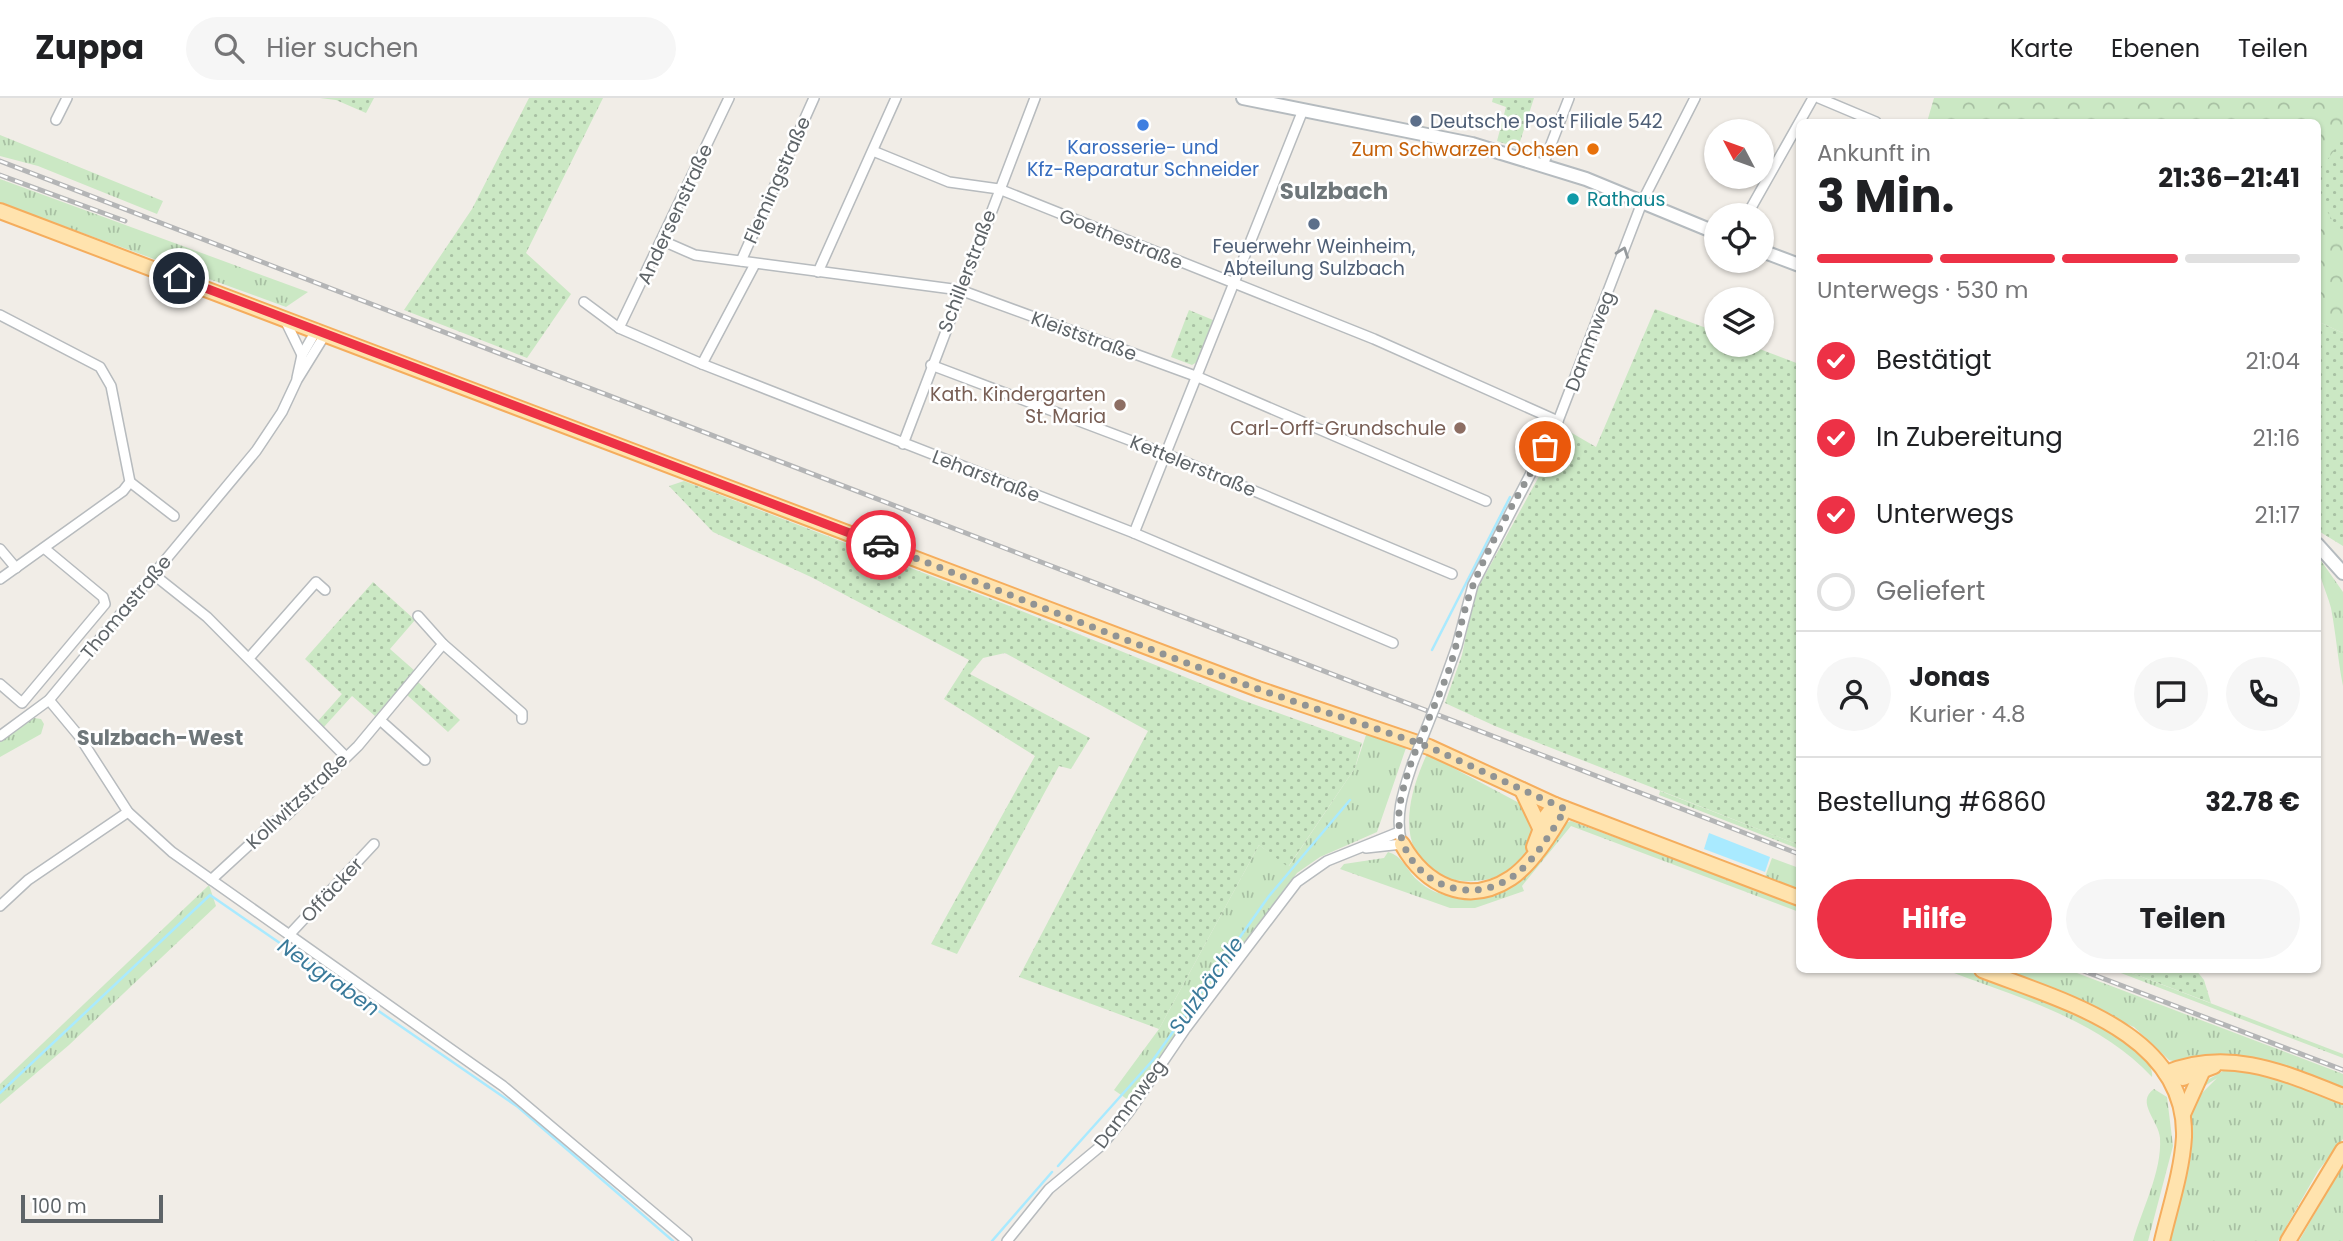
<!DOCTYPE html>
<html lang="de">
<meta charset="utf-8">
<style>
:root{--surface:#fff;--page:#f6f6f6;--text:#202124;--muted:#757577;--line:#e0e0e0;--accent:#ed3146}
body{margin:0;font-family:Poppins,sans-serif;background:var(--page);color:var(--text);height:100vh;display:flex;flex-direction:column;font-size:26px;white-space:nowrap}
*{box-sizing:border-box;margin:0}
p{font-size:23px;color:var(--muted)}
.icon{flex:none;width:38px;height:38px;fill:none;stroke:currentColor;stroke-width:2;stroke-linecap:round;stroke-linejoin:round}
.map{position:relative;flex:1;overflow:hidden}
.sheet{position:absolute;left:1796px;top:21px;width:525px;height:854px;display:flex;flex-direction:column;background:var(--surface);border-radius:10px;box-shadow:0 2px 5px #0004}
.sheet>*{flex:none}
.needle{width:46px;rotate:311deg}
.tools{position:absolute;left:1704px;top:21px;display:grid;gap:14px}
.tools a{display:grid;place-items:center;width:70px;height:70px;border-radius:50%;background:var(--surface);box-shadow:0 2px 5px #0004;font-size:35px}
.scale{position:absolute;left:21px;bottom:18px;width:142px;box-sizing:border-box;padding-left:7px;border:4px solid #5e6468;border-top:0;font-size:19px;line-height:24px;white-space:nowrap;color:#5e6468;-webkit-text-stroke:5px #fff;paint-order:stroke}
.pin{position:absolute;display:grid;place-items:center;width:60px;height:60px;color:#fff;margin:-30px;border:4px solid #fff;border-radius:50%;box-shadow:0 2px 7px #0007}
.courier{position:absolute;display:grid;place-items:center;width:70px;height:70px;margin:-35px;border:5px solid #ed3146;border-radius:50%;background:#fff;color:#222;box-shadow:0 2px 9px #0007}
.summary em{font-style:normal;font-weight:700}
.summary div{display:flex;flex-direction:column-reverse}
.summary{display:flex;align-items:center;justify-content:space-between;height:119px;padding:0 21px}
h1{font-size:46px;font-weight:700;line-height:52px}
.bar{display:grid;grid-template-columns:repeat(4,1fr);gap:10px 7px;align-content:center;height:84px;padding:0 21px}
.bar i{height:9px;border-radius:5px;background:var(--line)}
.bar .selected{background:var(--accent)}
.bar p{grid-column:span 4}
.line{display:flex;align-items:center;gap:18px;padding:0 21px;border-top:2px solid var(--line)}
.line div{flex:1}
.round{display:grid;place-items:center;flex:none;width:74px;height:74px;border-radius:37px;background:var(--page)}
ol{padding:0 21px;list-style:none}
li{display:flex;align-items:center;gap:21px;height:77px}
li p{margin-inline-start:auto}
li .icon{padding:7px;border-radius:50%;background:var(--accent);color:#fff;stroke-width:4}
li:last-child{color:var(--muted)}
li i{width:38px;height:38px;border:4px solid var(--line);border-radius:50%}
.action{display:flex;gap:14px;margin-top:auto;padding:14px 21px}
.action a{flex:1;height:80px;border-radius:42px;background:var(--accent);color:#fff;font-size:28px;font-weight:700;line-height:80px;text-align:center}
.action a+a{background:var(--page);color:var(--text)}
header{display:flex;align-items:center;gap:42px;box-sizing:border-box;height:98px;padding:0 35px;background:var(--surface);border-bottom:2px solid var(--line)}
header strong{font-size:33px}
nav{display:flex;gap:38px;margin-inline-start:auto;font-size:24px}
.search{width:490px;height:63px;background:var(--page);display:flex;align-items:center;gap:18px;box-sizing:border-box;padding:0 24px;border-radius:38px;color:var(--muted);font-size:26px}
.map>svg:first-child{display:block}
.grass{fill:url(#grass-tufts)}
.forest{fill:url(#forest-crowns)}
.park{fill:url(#park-dots)}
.water{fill:#a9eaff}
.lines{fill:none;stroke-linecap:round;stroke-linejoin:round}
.stream{stroke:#a9eaff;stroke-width:2.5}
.minor-casing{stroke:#b7bbbe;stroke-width:12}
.secondary-casing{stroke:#b5bbbf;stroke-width:16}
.primary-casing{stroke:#f5ad5d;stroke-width:18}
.minor{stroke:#fff;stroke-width:9}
.secondary{stroke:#fff;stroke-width:12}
.primary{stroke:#ffe3ae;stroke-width:14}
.rail-casing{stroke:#b4b5b6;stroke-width:5}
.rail{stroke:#fff;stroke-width:2.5;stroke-dasharray:8;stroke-linecap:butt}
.minor-bridge-casing{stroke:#b7bbbe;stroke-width:12;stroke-linecap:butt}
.minor-bridge{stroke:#fff;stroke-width:9}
.oneway{stroke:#969a9d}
.done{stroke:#919494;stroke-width:7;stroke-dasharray:0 12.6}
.route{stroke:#ed3146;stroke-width:9}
.service-dot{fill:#5c6f8a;stroke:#fff;stroke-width:2.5}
.shop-dot{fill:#3f7fe0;stroke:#fff;stroke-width:2.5}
.food-dot{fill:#e8710a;stroke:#fff;stroke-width:2.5}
.culture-dot{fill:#0f9aa8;stroke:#fff;stroke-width:2.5}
.education-dot{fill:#8d6e63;stroke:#fff;stroke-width:2.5}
.labels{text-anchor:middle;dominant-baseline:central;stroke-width:5;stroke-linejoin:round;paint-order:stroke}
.service-label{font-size:19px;fill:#4e5e75;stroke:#fff;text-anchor:start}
.shop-label{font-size:19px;fill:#366cbe;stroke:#fff}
.food-label{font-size:19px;fill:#c56008;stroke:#fff;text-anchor:end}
.street-label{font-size:19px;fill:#5e6468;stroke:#fff}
.culture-label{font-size:19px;fill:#0d838f;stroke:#fff;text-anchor:start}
.education-label{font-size:19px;fill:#785e54;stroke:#fff;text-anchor:end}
.neighbourhood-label{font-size:21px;font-weight:bold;fill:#6f777a;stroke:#fff}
.water-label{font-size:21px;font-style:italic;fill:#3a7a9a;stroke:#fff}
.quarter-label{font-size:23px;font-weight:bold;fill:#6f777a;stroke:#fff}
</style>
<header>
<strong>Zuppa</strong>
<div class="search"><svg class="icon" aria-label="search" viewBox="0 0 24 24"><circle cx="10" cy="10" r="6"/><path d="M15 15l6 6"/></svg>Hier suchen</div>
<nav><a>Karte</a><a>Ebenen</a><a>Teilen</a></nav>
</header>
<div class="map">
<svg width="2343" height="1143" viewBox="0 0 2343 1143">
<defs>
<pattern id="grass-tufts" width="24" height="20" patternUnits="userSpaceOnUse" patternTransform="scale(1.75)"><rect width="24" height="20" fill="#cbe8c4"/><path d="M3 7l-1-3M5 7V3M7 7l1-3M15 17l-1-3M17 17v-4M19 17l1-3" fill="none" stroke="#a8c0a3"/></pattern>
<pattern id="forest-crowns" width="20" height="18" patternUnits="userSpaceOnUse" patternTransform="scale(1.75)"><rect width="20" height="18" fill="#cbe8c4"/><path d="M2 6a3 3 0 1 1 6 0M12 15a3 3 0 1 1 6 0" fill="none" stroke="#a8c0a3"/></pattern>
<pattern id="park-dots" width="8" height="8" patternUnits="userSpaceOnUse" patternTransform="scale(1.75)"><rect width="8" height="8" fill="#cbe8c4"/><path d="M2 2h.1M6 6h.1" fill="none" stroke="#a8c0a3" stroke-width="1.8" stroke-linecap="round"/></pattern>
</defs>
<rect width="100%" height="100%" fill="#f1ede7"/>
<g class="grass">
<path d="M0,37L163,103L157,116L38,68L0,58Z"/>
<path d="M0,81L308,194L286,209L0,105Z"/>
<path d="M2317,457L2343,494V588C2338,563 2336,536 2331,510C2326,491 2317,476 2317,457Z"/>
<path d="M34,620L41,621L44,626L41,636L0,659V644Z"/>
<path d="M1368,631L1407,647L1377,734L1320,759L1297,775L1216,882L1131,1004L1114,992L1159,931L1259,747L1289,768L1355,670Z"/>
<path d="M1427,656L1523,707C1585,798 1343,836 1427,656Z"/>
<path d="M1660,693L1799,747V751L1659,697Z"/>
<path d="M1571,723L1799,807V814L1571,728L1522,788L1524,793L1475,810H1450L1340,771L1344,766L1384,760L1388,754C1402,758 1406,770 1415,780C1448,812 1480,794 1517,781C1544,772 1545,730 1571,723Z"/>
<path d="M1772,760L1799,770V793L1765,779Z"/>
<path d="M209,787L216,808L69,947L0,1006V986Z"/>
<path d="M1946,872H1964C1997,884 2158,938 2152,979C2098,921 2019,900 1946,872Z"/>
<path d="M1995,872H2069L2343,976V993L2254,959L2226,956L2177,964L2169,962L2134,929Z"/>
<path d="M2113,872H2124L2343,956V960Z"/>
<path d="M2237,965L2343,1000V1041L2318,1073L2278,1143H2167L2196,996L2202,995L2217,980L2200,991L2204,984Z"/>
<path d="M2154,991L2167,999L2173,1048L2148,1143H2133C2142,1111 2162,1074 2160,1040C2159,1023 2135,1004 2154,991Z"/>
<path d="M2343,1067V1143H2299Z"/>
</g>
<path class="forest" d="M1934,0H2343V235L2317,223V24H1927Z"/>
<g class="park">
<path d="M320,0H374L366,15L336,2Z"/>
<path d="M529,0H603L526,155L571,196L527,260L404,212L472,111Z"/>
<path d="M1493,0H1534L1518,50L1497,43L1506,9L1492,4Z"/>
<path d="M2343,40V140L2317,96V76Z"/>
<path d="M1655,211L1717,234V247H1749L1799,266V747L1495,628L1445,605L1462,557L1474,497L1565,331L1596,349Z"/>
<path d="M1189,212L1213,222L1197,264L1192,267L1171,259Z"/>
<path d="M2317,223L2343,235V448L2317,432Z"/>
<path d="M684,383L1007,507L1242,602L1362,645L1355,670L1288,769L1259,747L1159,931L1019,879L1148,633L1005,555L983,560L970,576L1090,640L1071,671L1059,668L957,856L931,846L1035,658L944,601L969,562L811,479L713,434L669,388Z"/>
<path d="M373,484L415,522L390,551L415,573L375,618L352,598L323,630L317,624L342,596L305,561Z"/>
<path d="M418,584L460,622L448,634L407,597Z"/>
<path d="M2124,872H2196L2204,882L2211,905Z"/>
</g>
<path class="water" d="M1709,735L1770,759L1765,774L1704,751Z"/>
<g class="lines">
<g class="stream">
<path d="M1432,552L1510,399"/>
<path d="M0,995L210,797L518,1009L673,1143"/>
<path d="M1058,1068L1153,962L1269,798L1350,702"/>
<path d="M992,1143L1052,1074"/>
</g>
<defs>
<g id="minor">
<path d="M1819,0L1876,24"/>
<path d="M56,22L67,0"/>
<path d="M873,53L949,84L999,91L1374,241L1558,323"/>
<path d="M1543,67L1569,0"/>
<path d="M1747,117L1813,0"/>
<path d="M663,143L695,157L960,192L1198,279L1486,403"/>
<path d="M741,163L814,0"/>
<path d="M818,174L896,0"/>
<path d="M584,204L619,230L702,266L1134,435L1393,545"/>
<path d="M0,217L100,269L111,288L130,384L123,393L0,481"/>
<path d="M285,222L302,257"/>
<path d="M619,230L729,0"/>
<path d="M702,266L755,166"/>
<path d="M931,267L1166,356L1452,476"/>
<path d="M297,280L302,257L317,231"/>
<path d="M903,346L1035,0"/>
<path d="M130,384L174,418"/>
<path d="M1134,435L1303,12"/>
<path d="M0,451L16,470"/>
<path d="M153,476L207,519L345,658"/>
<path d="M418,518L443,546L522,615V621"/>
<path d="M249,560L316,484L325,492"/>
<path d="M0,586L22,605L105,506L103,499L44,450"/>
<path d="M1438,601L1457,548L1473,487L1558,323L1643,102L1695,0"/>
<path d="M49,602L79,638L128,714L172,754L503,988L687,1143"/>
<path d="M380,622L425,662"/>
<path d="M0,638L49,602L256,353L282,314L297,282L326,235"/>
<path d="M1366,750L1402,746C1394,717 1404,691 1413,664"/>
<path d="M211,782L275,723L286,718L358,648L443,546"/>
<path d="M0,808L28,782L128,714"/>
<path d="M289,837L374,746"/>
<path d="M1007,1143L1049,1091L1102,1047L1129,1014L1186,930L1297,784L1327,763L1399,734"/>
</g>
<g id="secondary">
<path d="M1243,0L1472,46L1586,81L1717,135"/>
<path d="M1762,153L1799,167"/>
<path d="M2317,446L2343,475"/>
</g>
<g id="primary">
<path d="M0,113L1258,591L1429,649L1555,707L1799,800"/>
<path d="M1522,692L1540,730"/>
<path d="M1402,746C1425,787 1467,809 1511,780C1533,765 1552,734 1565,711"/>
<path d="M1534,749L1545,720L1555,707"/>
<path d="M1982,872C2059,902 2187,934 2184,1039C2182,1073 2170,1109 2162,1143"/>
<path d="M2166,975C2228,949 2285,975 2343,998"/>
<path d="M2166,975L2183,980L2214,968"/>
<path d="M2183,1016L2202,974"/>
<path d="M2288,1143L2343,1052"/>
</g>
</defs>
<use href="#minor" class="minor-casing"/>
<use href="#secondary" class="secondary-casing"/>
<use href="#primary" class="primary-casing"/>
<use href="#minor" class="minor"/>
<use href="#secondary" class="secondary"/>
<use href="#primary" class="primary"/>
<defs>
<g id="rail">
<path d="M0,63L1799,756"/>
<path d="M0,77L125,123"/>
<path d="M2081,872L2343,972"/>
</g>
</defs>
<use href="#rail" class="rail-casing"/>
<use href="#rail" class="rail"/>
<defs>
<path id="minor-bridge" d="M1413,664L1438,601"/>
</defs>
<use href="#minor-bridge" class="minor-bridge-casing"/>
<use href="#minor-bridge" class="minor-bridge"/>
</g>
<defs><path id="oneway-chevron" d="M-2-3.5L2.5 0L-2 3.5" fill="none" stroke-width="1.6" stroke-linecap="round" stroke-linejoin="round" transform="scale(1.75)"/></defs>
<use class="oneway" href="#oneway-chevron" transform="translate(1623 154) rotate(-70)"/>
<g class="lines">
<path class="done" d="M881,447C1007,495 1132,546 1258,591C1315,611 1373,629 1429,649L1565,711C1552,734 1532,767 1509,781C1454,814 1389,769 1400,706C1408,661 1431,619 1447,577C1458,548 1461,518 1472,490C1491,441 1520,395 1545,349"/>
<path class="route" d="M179,180L881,447"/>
</g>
<g class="service-dot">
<circle cx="1416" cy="23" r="7"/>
<circle cx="1314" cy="126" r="7"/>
</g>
<circle class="shop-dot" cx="1143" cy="27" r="7"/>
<circle class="food-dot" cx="1593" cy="51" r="7"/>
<circle class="culture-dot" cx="1573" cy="101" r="7"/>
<g class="education-dot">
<circle cx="1120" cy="307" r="7"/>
<circle cx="1460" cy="330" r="7"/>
</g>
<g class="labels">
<g class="service-label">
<text x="1430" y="23">Deutsche Post Filiale 542</text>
<text x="1314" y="148" text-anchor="middle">Feuerwehr Weinheim,<tspan x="1314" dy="22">Abteilung Sulzbach</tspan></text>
</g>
<g class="shop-label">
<text x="1143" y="49">Karosserie- und<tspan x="1143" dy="22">Kfz-Reparatur Schneider</tspan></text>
</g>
<g class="food-label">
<text x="1579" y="51">Zum Schwarzen Ochsen</text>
</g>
<g class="street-label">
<text transform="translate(777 82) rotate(-66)">Flemingstraße</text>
<text transform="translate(675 116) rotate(-65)">Andersenstraße</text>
<text transform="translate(1121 141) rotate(22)">Goethestraße</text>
<text transform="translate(967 173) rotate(-69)">Schillerstraße</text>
<text transform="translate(1084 238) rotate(20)">Kleiststraße</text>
<text transform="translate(1590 243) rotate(-69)">Dammweg</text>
<text transform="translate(1193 368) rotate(22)">Kettelerstraße</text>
<text transform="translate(986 378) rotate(21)">Leharstraße</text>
<text transform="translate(126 509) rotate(-50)">Thomastraße</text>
<text transform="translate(297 703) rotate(-43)">Kollwitzstraße</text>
<text transform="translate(332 792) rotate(-47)">Offäcker</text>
<text transform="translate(1130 1006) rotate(-53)">Dammweg</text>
</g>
<g class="culture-label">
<text x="1587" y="101">Rathaus</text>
</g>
<g class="education-label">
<text x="1106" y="296">Kath. Kindergarten<tspan x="1106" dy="22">St. Maria</tspan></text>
<text x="1446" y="330">Carl-Orff-Grundschule</text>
</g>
<g class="neighbourhood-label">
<text x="160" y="639">Sulzbach-West</text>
</g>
<g class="water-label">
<text transform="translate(329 879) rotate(35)">Neugraben</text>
<text transform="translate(1206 887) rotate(-55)">Sulzbächle</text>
</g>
<g class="quarter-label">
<text x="1334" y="93">Sulzbach</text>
</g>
</g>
</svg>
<div class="tools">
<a><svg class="needle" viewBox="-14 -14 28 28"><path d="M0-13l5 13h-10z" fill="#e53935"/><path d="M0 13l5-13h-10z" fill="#757577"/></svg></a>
<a><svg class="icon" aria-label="locate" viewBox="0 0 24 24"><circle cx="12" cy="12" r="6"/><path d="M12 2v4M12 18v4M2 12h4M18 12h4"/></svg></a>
<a><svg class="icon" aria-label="layers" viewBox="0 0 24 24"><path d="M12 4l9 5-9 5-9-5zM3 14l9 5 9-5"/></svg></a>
</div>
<div class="scale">100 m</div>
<div class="pin" style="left:1545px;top:349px;background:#ea580c"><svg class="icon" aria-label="bag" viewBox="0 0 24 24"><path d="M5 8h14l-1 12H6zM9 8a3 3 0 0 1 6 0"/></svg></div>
<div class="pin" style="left:179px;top:180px;background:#1f2937"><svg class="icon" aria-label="home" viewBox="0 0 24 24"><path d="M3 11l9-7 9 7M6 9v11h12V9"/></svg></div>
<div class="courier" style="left:881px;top:447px"><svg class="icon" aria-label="car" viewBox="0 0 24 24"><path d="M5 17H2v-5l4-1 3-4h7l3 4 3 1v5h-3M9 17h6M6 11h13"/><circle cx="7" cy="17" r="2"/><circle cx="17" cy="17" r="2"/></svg></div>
<section class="sheet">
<div class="summary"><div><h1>3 Min.</h1><p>Ankunft in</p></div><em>21:36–21:41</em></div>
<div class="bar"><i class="selected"></i><i class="selected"></i><i class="selected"></i><i></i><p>Unterwegs · 530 m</p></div>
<ol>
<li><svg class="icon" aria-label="check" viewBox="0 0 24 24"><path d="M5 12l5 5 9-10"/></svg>Bestätigt<p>21:04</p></li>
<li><svg class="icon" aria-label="check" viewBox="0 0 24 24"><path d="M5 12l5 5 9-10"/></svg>In Zubereitung<p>21:16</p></li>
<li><svg class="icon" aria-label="check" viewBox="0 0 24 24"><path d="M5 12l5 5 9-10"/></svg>Unterwegs<p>21:17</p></li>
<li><i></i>Geliefert</li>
</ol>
<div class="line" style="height:126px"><a class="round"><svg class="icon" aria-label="person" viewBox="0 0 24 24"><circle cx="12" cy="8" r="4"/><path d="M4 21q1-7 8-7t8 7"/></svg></a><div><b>Jonas</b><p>Kurier · 4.8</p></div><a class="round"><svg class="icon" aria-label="chat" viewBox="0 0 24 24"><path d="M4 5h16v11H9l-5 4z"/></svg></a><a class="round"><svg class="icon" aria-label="phone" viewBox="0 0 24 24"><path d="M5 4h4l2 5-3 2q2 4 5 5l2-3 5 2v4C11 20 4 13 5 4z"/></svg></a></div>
<div class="line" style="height:91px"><div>Bestellung #6860</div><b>32.78 €</b></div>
<div class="action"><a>Hilfe</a><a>Teilen</a></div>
</section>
</div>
